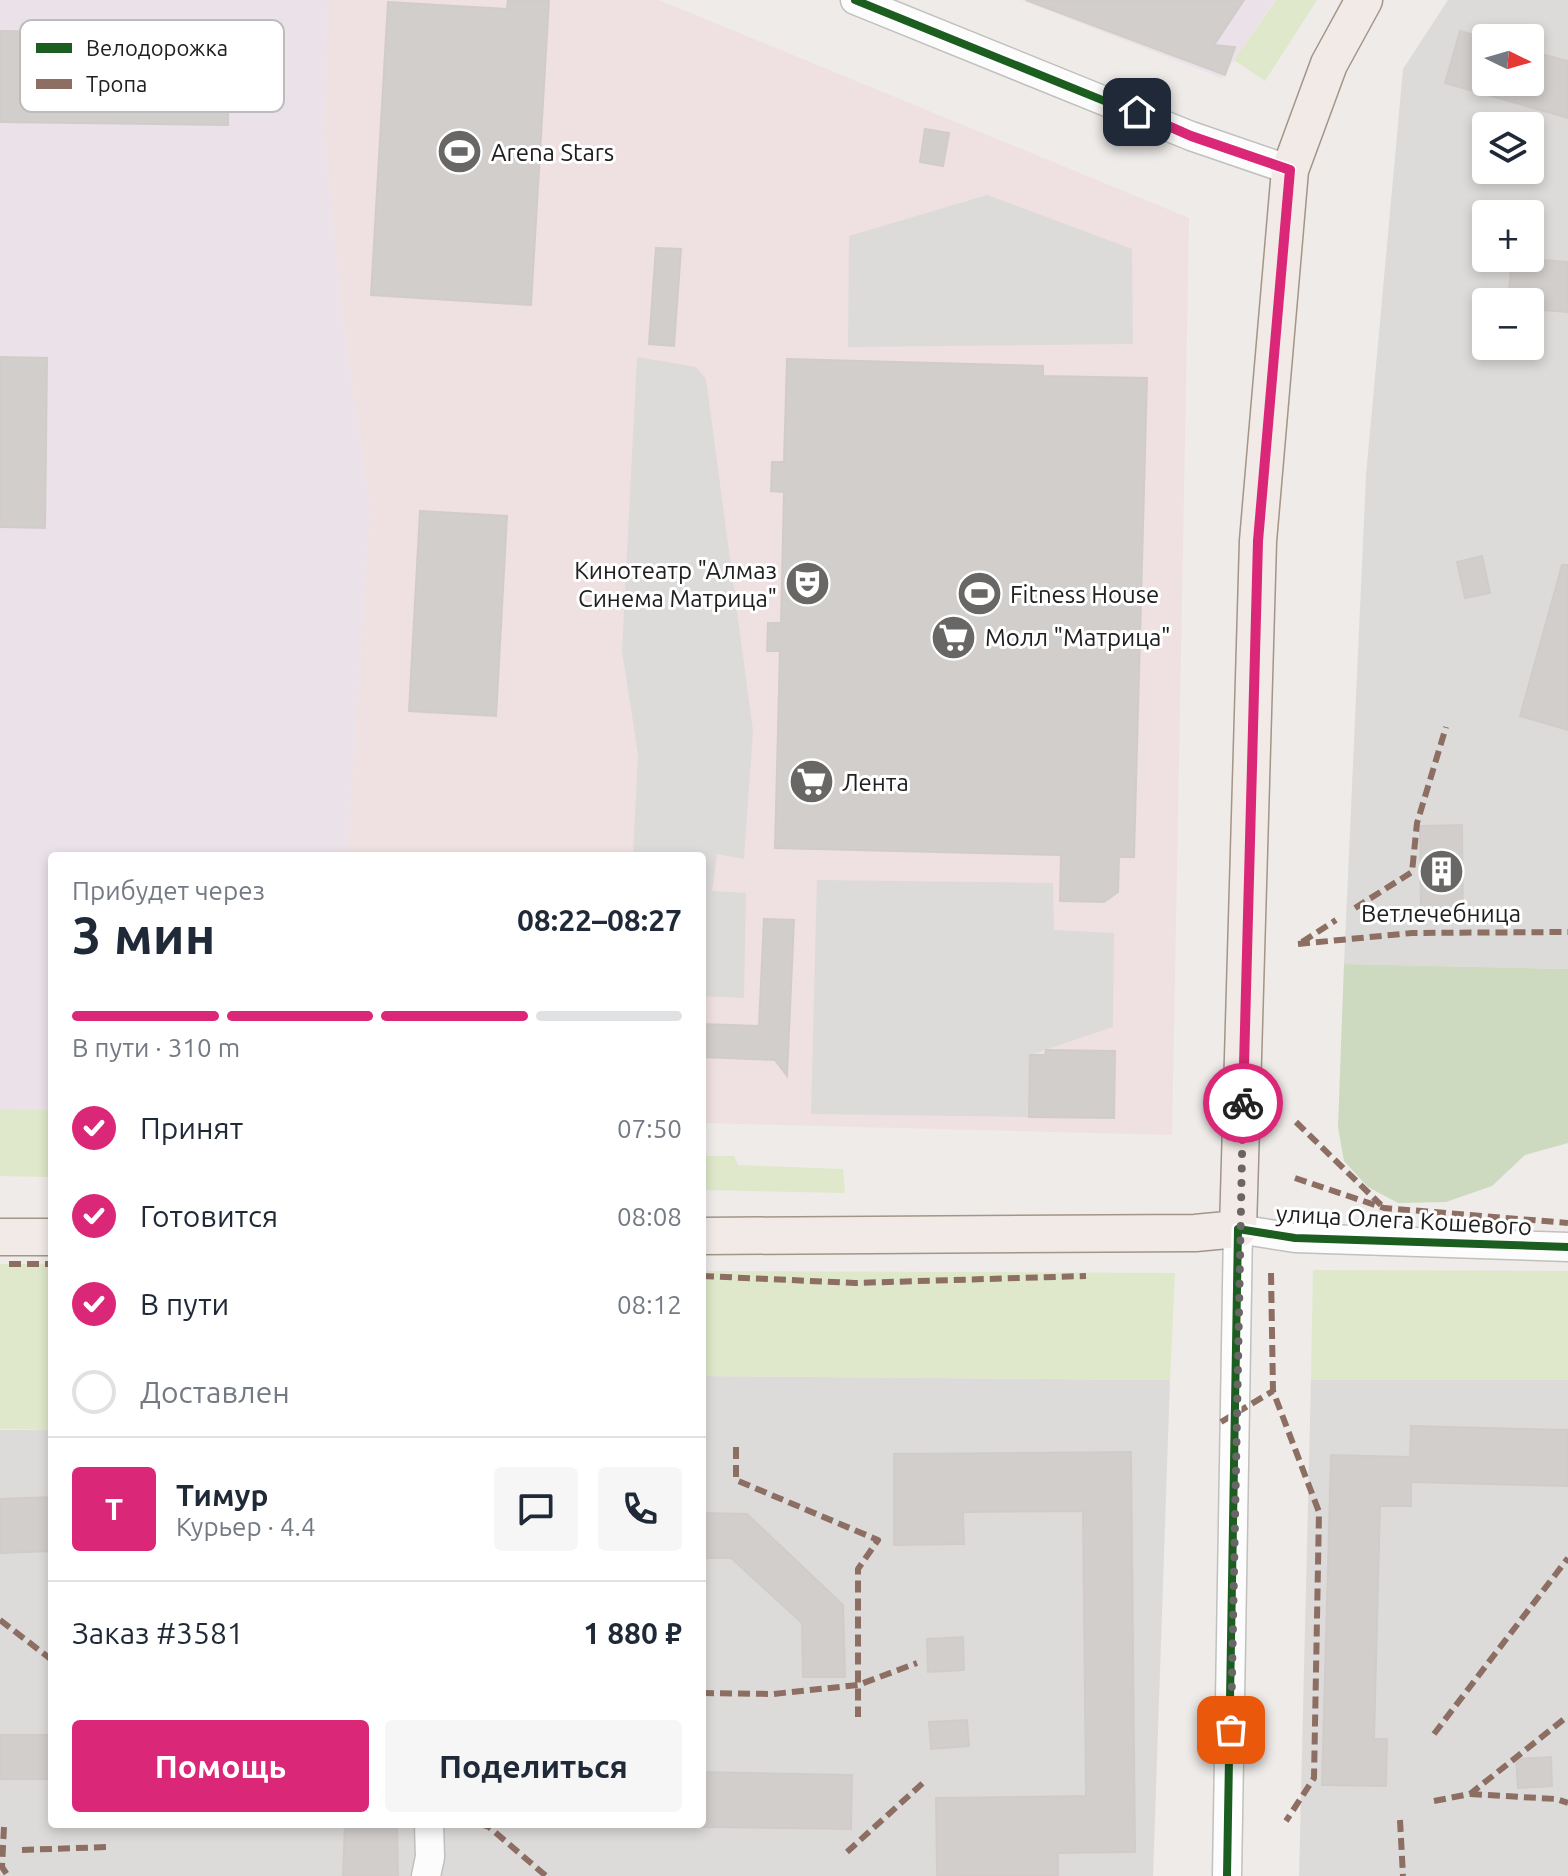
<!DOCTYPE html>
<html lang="ru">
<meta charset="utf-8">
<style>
:root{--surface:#fff;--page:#f6f6f7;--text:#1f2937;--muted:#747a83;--line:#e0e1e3;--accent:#db2777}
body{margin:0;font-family:Ubuntu,sans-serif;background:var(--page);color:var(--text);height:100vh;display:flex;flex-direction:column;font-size:30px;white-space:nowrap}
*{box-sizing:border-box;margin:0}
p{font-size:26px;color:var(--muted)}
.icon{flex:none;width:44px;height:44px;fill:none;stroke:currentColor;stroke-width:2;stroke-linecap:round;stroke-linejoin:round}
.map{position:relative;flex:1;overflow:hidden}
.details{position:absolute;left:48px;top:852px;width:658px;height:976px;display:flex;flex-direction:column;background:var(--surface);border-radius:8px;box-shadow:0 4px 12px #0003}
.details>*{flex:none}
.needle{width:52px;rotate:95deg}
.buttons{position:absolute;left:1472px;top:24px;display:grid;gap:16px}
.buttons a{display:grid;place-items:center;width:72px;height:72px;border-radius:8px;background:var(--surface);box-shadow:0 4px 12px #0003;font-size:40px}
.pin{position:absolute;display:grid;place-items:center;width:68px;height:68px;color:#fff;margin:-34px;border-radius:16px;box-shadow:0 4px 12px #0006}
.courier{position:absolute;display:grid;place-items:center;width:80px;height:80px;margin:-40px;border:6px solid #db2777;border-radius:50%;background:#fff;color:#222;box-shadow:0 2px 10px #0007}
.overview em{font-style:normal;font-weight:700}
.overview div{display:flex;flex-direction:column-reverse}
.overview{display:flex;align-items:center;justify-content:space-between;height:136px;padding:0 24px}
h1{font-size:52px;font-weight:700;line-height:60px}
.bar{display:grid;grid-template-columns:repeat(4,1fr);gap:12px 8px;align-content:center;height:96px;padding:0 24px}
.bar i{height:10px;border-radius:6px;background:var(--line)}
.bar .active{background:var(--accent)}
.bar p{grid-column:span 4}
.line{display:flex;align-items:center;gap:20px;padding:0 24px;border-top:2px solid var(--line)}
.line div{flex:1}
.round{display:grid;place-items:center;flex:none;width:84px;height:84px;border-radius:8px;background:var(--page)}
ol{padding:0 24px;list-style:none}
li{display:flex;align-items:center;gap:24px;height:88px}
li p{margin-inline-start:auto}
li .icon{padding:8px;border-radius:50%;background:var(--accent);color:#fff;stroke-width:4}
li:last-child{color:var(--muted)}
li i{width:44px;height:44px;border:4px solid var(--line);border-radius:50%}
.primary-button{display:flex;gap:16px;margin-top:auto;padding:16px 24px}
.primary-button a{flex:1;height:92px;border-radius:8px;background:var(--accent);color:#fff;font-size:32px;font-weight:700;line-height:92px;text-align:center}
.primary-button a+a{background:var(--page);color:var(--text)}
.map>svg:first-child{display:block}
.residential{fill:#dddbda;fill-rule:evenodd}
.commercial{fill:#efe0e1}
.industrial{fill:#ebe1e8}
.religious{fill:#dcdbda}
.grass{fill:#dfe8ca}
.forest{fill:#cddac0}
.building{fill:#d1cecc;stroke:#d1ccca;stroke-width:2}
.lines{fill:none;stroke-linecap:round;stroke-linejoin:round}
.minor-casing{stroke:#c1c0bf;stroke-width:31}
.major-casing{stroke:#a39587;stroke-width:39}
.minor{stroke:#fcfcfc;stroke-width:28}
.major{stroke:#f1eae6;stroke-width:36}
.quiet{stroke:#8d6e63;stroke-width:6;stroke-dasharray:12 6;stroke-linecap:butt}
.cycleway-casing{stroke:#fff;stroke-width:13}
.cycleway{stroke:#1b5e20;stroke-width:8}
.done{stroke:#686766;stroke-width:8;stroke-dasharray:0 14.4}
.route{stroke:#db2777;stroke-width:10}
.labels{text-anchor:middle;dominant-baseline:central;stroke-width:6;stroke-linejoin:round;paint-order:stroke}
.poi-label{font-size:24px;fill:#202020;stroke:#fff;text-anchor:start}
.street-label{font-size:24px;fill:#202020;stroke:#fff}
.key{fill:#fff;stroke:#bcbcbc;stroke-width:2}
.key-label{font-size:22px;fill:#202020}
</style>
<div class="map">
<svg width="1568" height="1876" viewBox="0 0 1568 1876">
<rect width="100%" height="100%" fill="#eeebe9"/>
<g class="residential">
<path d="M1448,0H1568V969L1344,964L1366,475L1403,69ZM1486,38H1530V82H1486ZM1486,126H1530V170H1486ZM1486,214H1530V258H1486ZM1486,302H1530V346H1486Z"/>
<path d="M702,1376L1170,1380L1153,1876H0V1430H52V1824H702Z"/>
<path d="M1311,1380H1568V1876H1299Z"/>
</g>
<path class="commercial" d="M327,0H659L1189,218L1172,1135L702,1123V856H347L370,510L344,332L324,136Z"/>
<g class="industrial">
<path d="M0,0H327L324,136L344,332L370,510L347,856H52V1110L0,1109Z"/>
<path d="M1021,0H1275L1222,78Z"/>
</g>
<g class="religious">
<path d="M987,195L1132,249L1133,344L848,347L849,236Z"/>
<path d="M637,357L696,367L706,379L753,731L744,859L717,854L712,891L746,893L744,998L702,996V856H633L638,754L622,651Z"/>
<path d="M817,880L1053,883L1054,930L1114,933L1113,1027L1030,1055L1029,1117L811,1114Z"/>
</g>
<g class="grass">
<path d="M1276,0H1317L1265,81L1234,60Z"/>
<path d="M0,1109L52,1110V1177L0,1176Z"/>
<path d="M702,1156H734L738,1165L843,1169L845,1193L702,1190Z"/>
<path d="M0,1264H52V1430L0,1429Z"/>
<path d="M1313,1270L1568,1271V1380H1311Z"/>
<path d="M702,1271L1175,1273L1170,1380L702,1376Z"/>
</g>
<path class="forest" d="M1344,964L1568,969V1143L1525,1155L1492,1186L1446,1202L1398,1203L1368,1187L1344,1161L1338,1127Z"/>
<g class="building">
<path d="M508,0H549L531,305L371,295L388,2L507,9Z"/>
<path d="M1026,0H1244L1214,45L1235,47L1225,75Z"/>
<path d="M0,31L229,34L228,125L0,122Z"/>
<path d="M1460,31L1486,38V82H1530V51L1568,61V118L1445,83Z"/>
<path d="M925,129L949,133L943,166L920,162Z"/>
<path d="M656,248L681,249L674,346L649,344Z"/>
<path d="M1512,258L1568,262V312L1530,309V302H1508Z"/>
<path d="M0,357L47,358L45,528L0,527Z"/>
<path d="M787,359L1043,366V376L1147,378L1134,857H1119L1118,892L1104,902L1060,901L1061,855L775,848L780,651H767L768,623H781L784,492L771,491L772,462H784Z"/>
<path d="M420,511L507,516L496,716L409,711Z"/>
<path d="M1482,556L1490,593L1465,598L1457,562Z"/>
<path d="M1562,565H1568V730L1520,716Z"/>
<path d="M1462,825L1463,917H1421L1420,826Z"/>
<path d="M764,919L794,920L787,1076L775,1060L702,1057V1024L759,1026Z"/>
<path d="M1046,1050L1115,1051L1114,1118L1029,1117L1030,1055H1045Z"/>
<path d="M1411,1426L1568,1430V1486L1411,1482V1506H1380L1374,1739H1387L1386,1786L1322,1785L1331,1455L1410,1457Z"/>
<path d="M1131,1452L1135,1852L1058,1853V1875L937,1876L936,1798L1086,1796L1083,1511L963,1512L964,1544L894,1545V1454Z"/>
<path d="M52,1497V1551L0,1553V1499Z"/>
<path d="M702,1513L747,1514L843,1605L845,1677H803L802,1623L731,1558H702Z"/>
<path d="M963,1637L964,1670L928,1672L927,1639Z"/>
<path d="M967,1720L969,1746L931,1749L929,1722Z"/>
<rect x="0" y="1735" width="52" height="44"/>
<path d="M1551,1757L1552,1786L1518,1788L1516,1759Z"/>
<path d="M702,1772L852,1775L851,1829L702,1827Z"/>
<path d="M345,1824H397L398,1876H343Z"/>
</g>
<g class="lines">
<defs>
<g id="minor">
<path d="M855,0L1191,136L1290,170"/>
<path d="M426,1876L430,1857L429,1824"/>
<path d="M1227,1876L1238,1229L1295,1238L1568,1247"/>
</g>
<g id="major">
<path d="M702,1236L1195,1233L1238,1229L1258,541L1290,170L1329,64L1364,0"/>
<path d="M0,1237H52"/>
</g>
</defs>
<use href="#minor" class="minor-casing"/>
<use href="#major" class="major-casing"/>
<use href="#minor" class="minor"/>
<use href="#major" class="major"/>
<g class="quiet">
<path d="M1355,908L1412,872L1417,823L1446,727"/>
<path d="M1302,942L1336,920"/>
<path d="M1298,944L1412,933L1568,932"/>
<path d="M1296,1122L1381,1205"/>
<path d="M1295,1178L1384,1208L1568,1223"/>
<path d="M9,1264H52"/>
<path d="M1271,1273L1273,1391L1319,1512L1314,1778L1286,1821"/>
<path d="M702,1276L855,1283L1086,1276"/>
<path d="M1221,1422L1273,1391"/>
<path d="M736,1447V1480L878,1540L858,1569V1717"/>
<path d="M0,1620L52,1660"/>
<path d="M702,1693L773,1694L858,1685L917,1663"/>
<path d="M1434,1734L1568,1558"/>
<path d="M1470,1794L1556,1799L1568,1803"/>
<path d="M1434,1801L1470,1794L1568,1716"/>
<path d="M1400,1820L1403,1876"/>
<path d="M480,1824L489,1827L546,1876"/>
<path d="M4,1827L2,1867L8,1876"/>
<path d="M22,1850L107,1847"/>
<path d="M847,1852L924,1782"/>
</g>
<defs>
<g id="cycleway">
<path d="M855,0L1191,136L1290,170"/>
<path d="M1227,1876L1238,1229L1295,1238L1568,1247"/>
</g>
</defs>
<use href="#cycleway" class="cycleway-casing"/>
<use href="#cycleway" class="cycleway"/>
</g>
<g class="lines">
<path class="done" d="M1231,1730L1243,1103"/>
<path class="route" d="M1137,112L1191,136L1290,170L1258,541L1243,1103"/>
</g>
<defs>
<symbol id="stadium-disc" viewBox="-11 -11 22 22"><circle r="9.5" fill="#686766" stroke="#fff"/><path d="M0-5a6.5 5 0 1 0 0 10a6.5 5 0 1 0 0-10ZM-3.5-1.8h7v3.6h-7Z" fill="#fff"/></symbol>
<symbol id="theatre-disc" viewBox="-11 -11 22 22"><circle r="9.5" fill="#686766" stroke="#fff"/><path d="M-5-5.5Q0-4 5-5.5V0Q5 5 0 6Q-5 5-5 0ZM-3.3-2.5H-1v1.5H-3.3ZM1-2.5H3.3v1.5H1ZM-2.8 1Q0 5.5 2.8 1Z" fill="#fff"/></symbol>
<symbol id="supermarket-disc" viewBox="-11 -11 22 22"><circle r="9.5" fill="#686766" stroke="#fff"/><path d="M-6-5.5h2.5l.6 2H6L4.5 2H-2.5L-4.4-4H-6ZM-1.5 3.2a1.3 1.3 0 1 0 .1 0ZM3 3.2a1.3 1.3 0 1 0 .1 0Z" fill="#fff"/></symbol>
<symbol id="building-disc" viewBox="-11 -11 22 22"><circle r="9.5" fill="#686766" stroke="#fff"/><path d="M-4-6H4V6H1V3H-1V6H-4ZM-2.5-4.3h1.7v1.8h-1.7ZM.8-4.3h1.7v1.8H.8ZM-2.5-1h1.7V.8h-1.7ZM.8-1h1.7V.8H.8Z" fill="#fff"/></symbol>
</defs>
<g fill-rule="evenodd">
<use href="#stadium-disc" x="434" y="126" width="51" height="51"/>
<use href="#theatre-disc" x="782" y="558" width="51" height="51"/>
<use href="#stadium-disc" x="954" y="568" width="51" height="51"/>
<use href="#supermarket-disc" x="928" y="612" width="51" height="51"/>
<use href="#supermarket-disc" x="786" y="756" width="51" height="51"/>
<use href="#building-disc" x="1416" y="846" width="51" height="51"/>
</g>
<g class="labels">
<g class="poi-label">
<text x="491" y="152">Arena Stars</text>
<text x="777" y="570" text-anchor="end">Кинотеатр "Алмаз<tspan x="777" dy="28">Синема Матрица"</tspan></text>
<text x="1010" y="594">Fitness House</text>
<text x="985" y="637">Молл "Матрица"</text>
<text x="842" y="782">Лента</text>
<text x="1441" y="913" text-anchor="middle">Ветлечебница</text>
</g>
<g class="street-label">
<text transform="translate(1404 1220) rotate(3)">улица Олега Кошевого</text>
</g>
</g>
<rect x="20" y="20" width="264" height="92" rx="12" class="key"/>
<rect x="36" y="43" width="36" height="10" fill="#1b5e20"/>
<rect x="36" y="79" width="36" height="10" fill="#8d6e63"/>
<g class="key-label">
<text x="86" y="56">Велодорожка</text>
<text x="86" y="92">Тропа</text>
</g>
</svg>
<div class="buttons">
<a><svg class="needle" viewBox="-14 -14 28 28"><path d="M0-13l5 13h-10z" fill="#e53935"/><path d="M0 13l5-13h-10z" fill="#747a83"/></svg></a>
<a><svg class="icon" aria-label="layers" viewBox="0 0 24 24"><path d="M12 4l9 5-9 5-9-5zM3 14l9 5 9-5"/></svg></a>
<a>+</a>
<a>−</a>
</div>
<div class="pin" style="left:1231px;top:1730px;background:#ea580c"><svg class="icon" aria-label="bag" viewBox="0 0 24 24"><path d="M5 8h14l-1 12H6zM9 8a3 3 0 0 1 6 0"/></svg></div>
<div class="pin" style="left:1137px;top:112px;background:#1f2937"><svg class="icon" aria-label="home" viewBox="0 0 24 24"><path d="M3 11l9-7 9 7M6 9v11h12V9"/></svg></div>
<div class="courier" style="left:1243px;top:1103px"><svg class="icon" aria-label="bike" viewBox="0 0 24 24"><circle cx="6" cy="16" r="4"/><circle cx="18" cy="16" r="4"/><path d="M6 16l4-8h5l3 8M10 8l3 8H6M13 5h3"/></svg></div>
<section class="details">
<div class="overview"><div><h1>3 мин</h1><p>Прибудет через</p></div><em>08:22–08:27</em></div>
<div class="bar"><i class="active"></i><i class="active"></i><i class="active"></i><i></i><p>В пути · 310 m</p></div>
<ol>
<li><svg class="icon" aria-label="check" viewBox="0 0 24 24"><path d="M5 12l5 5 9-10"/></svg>Принят<p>07:50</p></li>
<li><svg class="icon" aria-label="check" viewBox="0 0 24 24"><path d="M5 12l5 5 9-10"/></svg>Готовится<p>08:08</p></li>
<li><svg class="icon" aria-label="check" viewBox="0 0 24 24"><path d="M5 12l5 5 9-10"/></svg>В пути<p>08:12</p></li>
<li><i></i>Доставлен</li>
</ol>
<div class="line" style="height:144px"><b class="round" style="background:var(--accent);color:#fff">Т</b><div><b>Тимур</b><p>Курьер · 4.4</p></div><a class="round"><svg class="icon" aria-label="chat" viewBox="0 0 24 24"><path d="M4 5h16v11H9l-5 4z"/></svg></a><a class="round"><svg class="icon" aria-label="phone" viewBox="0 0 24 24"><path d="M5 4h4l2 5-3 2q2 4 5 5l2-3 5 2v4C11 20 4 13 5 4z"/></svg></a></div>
<div class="line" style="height:104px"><div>Заказ #3581</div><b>1 880 ₽</b></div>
<div class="primary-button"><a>Помощь</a><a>Поделиться</a></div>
</section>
</div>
